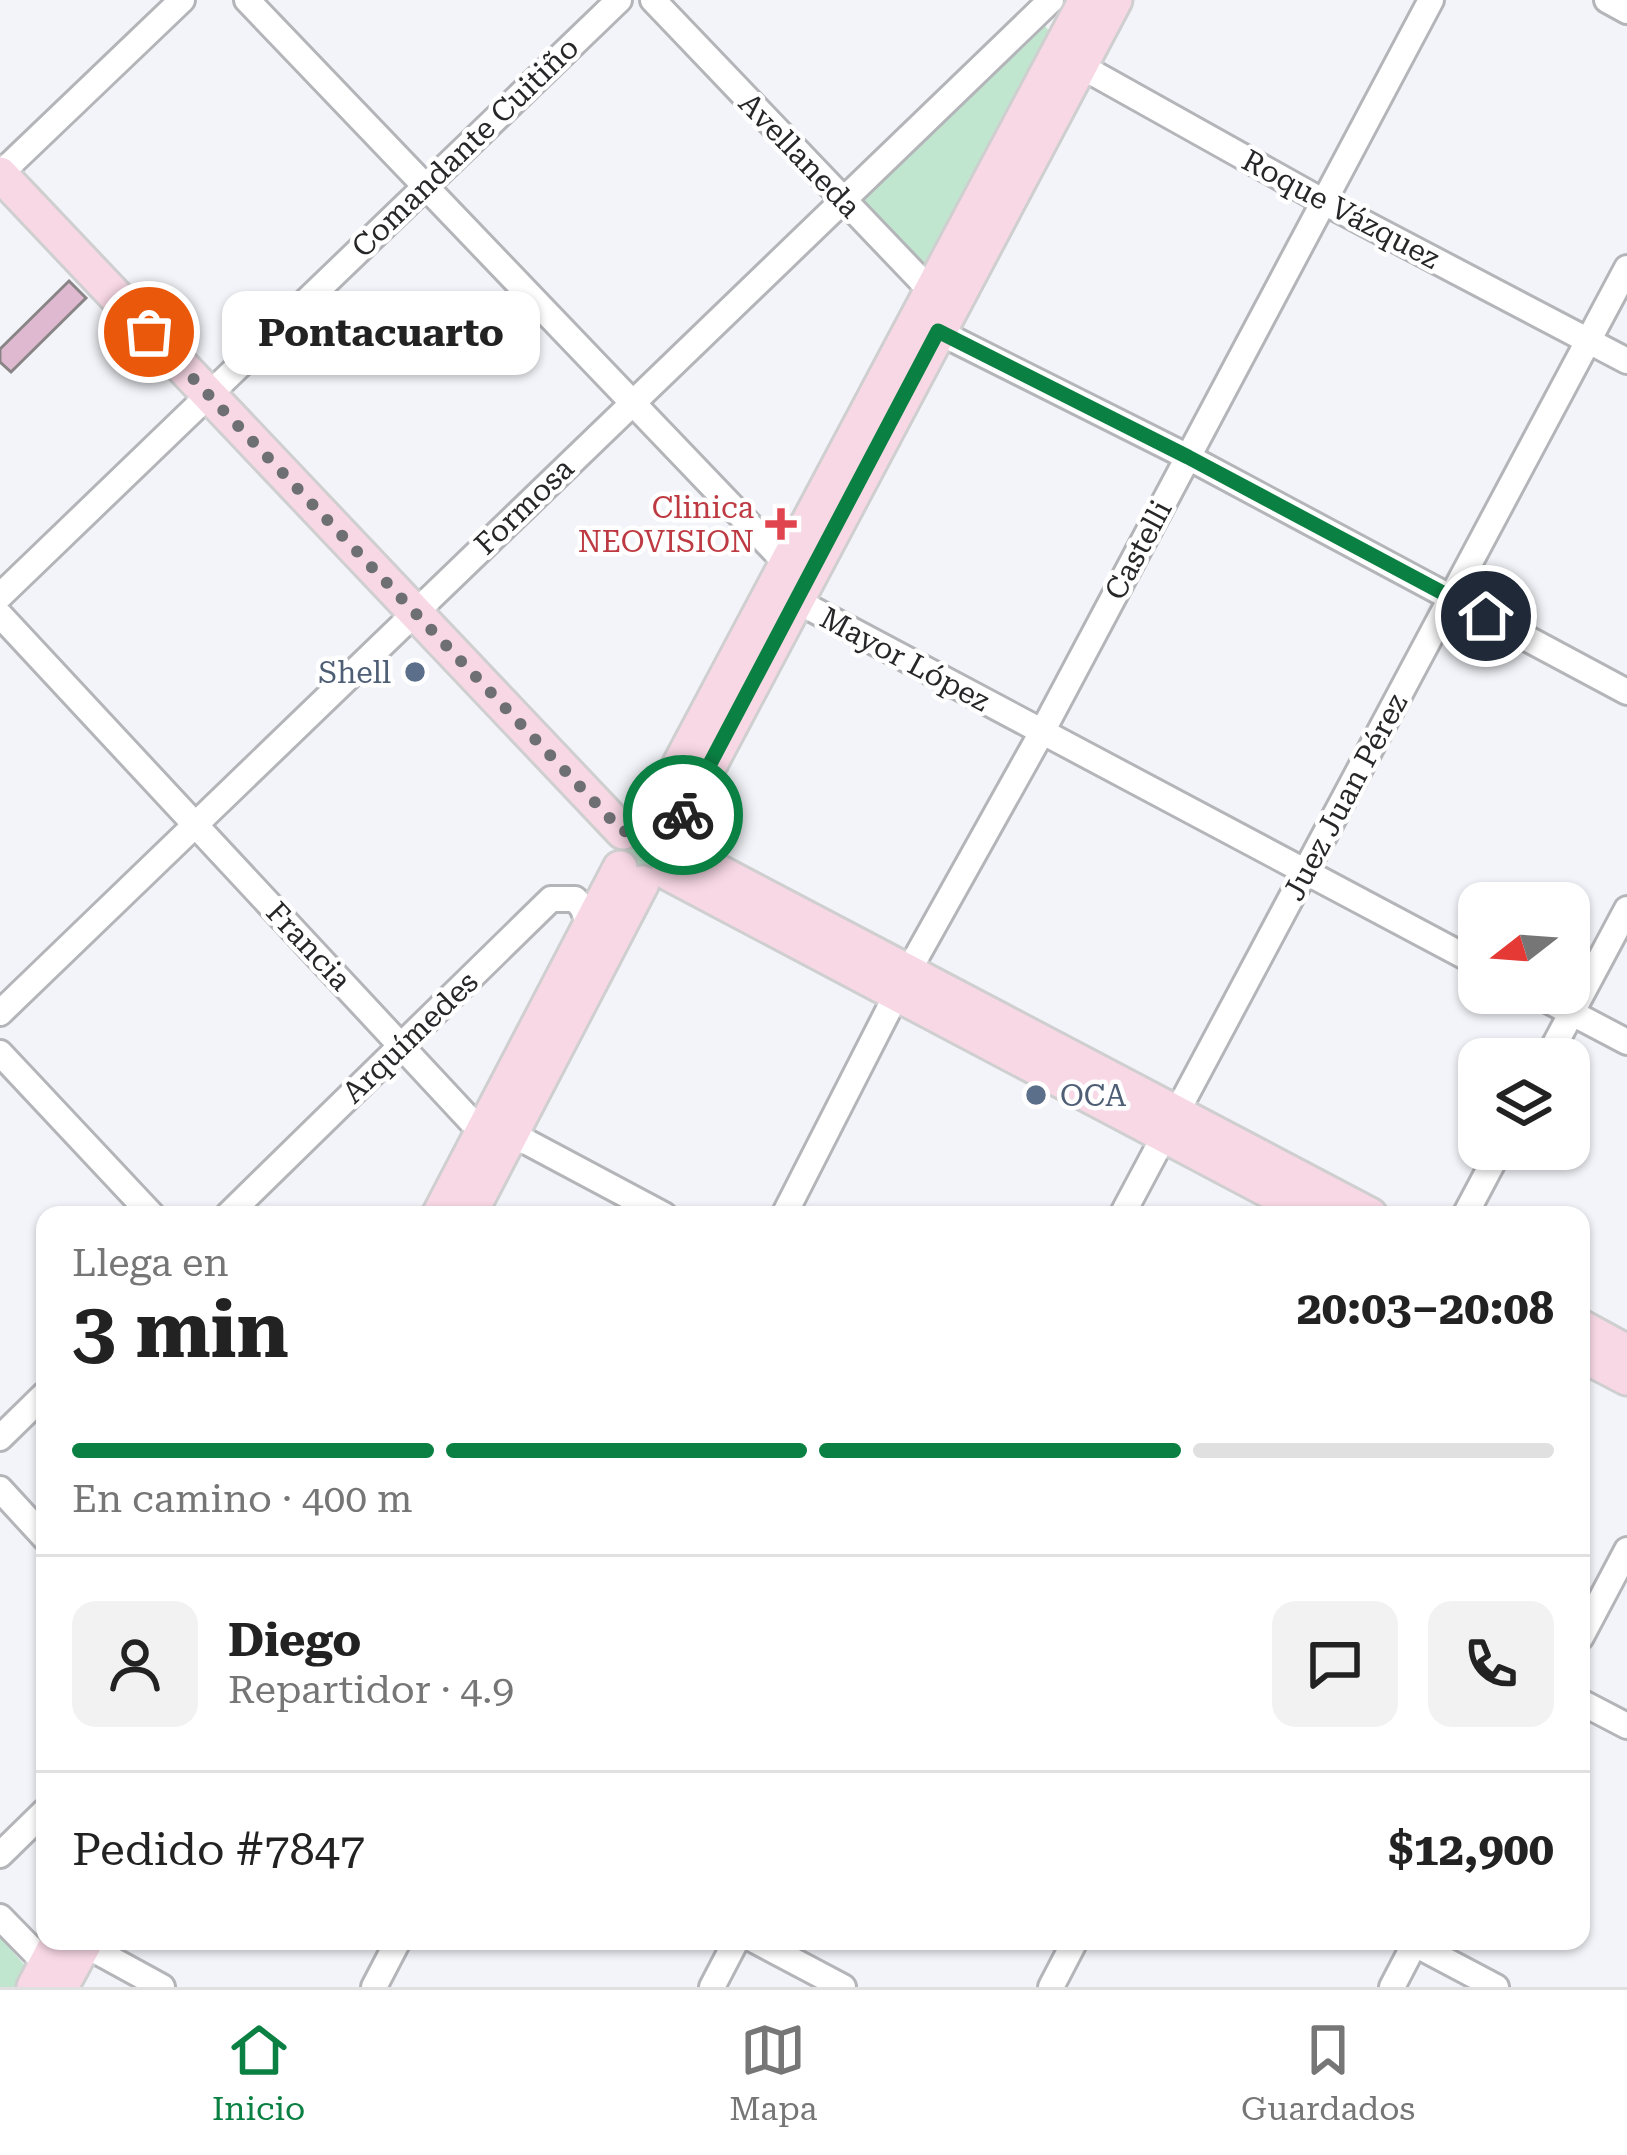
<!DOCTYPE html>
<html lang="es">
<meta charset="utf-8">
<style>
:root{--surface:#fff;--page:#f2f2f2;--text:#222;--muted:#767676;--line:#e0e0e0;--accent:#0b8043}
body{margin:0;font-family:"Roboto Serif",serif;background:var(--page);color:var(--text);height:100vh;display:flex;flex-direction:column;font-size:45px;white-space:nowrap}
*{box-sizing:border-box;margin:0}
p{font-size:39px;color:var(--muted)}
.icon{flex:none;width:66px;height:66px;fill:none;stroke:currentColor;stroke-width:2;stroke-linecap:round;stroke-linejoin:round}
.map{position:relative;flex:1;overflow:hidden}
.panel{position:absolute;left:36px;top:1206px;width:1554px;height:744px;display:flex;flex-direction:column;background:var(--surface);border-radius:24px;box-shadow:0 3px 9px #0004}
.panel>*{flex:none}
.needle{width:78px;rotate:253deg}
.fabs{position:absolute;left:1458px;top:882px;display:grid;gap:24px}
.fabs a{display:grid;place-items:center;width:132px;height:132px;border-radius:24px;background:var(--surface);box-shadow:0 3px 9px #0004;font-size:60px}
.pin{position:absolute;display:grid;place-items:center;width:102px;height:102px;color:#fff;margin:-51px;border:6px solid #fff;border-radius:50%;box-shadow:0 3px 12px #0007}
.courier{position:absolute;display:grid;place-items:center;width:120px;height:120px;margin:-60px;border:9px solid #0b8043;border-radius:50%;background:#fff;color:#222;box-shadow:0 3px 15px #0007}
.bubble{position:absolute;height:84px;border-radius:24px;background:var(--surface);box-shadow:0 3px 9px #0004;font-size:39px;font-weight:700;line-height:84px;text-align:center}
.overview em{font-style:normal;font-weight:700}
.overview div{display:flex;flex-direction:column-reverse}
.overview{display:flex;align-items:center;justify-content:space-between;height:204px;padding:0 36px}
h1{font-size:78px;font-weight:700;line-height:90px}
.bar{display:grid;grid-template-columns:repeat(4,1fr);gap:18px 12px;align-content:center;height:144px;padding:0 36px}
.bar i{height:15px;border-radius:9px;background:var(--line)}
.bar .active{background:var(--accent)}
.bar p{grid-column:span 4}
.line{display:flex;align-items:center;gap:30px;padding:0 36px;border-top:3px solid var(--line)}
.line div{flex:1}
.round{display:grid;place-items:center;flex:none;width:126px;height:126px;border-radius:24px;background:var(--page)}
.dock{display:flex;justify-content:space-around;align-items:center;height:168px;border-top:3px solid var(--line);background:var(--surface);font-size:33px;color:var(--muted)}
.dock a{display:grid;justify-items:center;gap:6px}
.dock .active{color:var(--accent)}
.map>svg:first-child{display:block}
.green{fill:#c1e6cf}
.building{fill:#dfb9cf;stroke:#898587;stroke-width:3}
.lines{fill:none;stroke-linecap:round;stroke-linejoin:round}
.minor-casing{stroke:#b4b5b9;stroke-width:30}
.major-casing{stroke:#cfcfd0;stroke-width:39}
.minor{stroke:#fff;stroke-width:24}
.major{stroke:#f8d8e5;stroke-width:33}
.done{stroke:#6e6f72;stroke-width:12;stroke-dasharray:0 21.6}
.route{stroke:#0b8043;stroke-width:15}
.health-dot{fill:#e0444e;stroke:#fff;stroke-width:4.5}
.service-dot{fill:#5c6f8a;stroke:#fff;stroke-width:4.5}
.labels{text-anchor:middle;dominant-baseline:central;stroke-width:9;stroke-linejoin:round;paint-order:stroke}
.street-label{font-size:30px;fill:#272729;stroke:#fff}
.health-label{font-size:30px;fill:#be3a42;stroke:#fff;text-anchor:end}
.service-label{font-size:30px;fill:#4e5e75;stroke:#fff;text-anchor:end}
</style>
<div class="map">
<svg width="1627" height="1987" viewBox="0 0 1627 1987">
<rect width="100%" height="100%" fill="#f3f4f9"/>
<g class="green">
<path d="M1042,22L1053,36L928,269L854,203Z"/>
<circle cx="645" cy="852" r="18"/>
<path d="M0,1937L28,1969L18,1987H0Z"/>
</g>
<path class="building" d="M69,281L86,298L11,372L0,362V349Z"/>
<g class="lines">
<defs>
<g id="minor">
<path d="M247,0L786,563L798,595L810,608L1479,964"/>
<path d="M653,0L930,290L945,297"/>
<path d="M1607,0L1627,11"/>
<path d="M1070,60L1324,202L1627,361"/>
<path d="M0,174L182,0"/>
<path d="M927,326L1188,457L1627,692"/>
<path d="M0,596L619,0"/>
<path d="M0,615L470,1120L485,1129L527,1142L664,1215"/>
<path d="M1534,993L1627,1042"/>
<path d="M0,1013L1051,0"/>
<path d="M0,1053L152,1215"/>
<path d="M1547,1059L1627,909"/>
<path d="M228,1215L551,899H575L582,907L590,926"/>
<path d="M784,1215L909,970L1042,732L1431,0"/>
<path d="M1122,1215L1627,268"/>
<path d="M1465,1215L1500,1149"/>
<path d="M0,1438L45,1394"/>
<path d="M0,1489L45,1538"/>
<path d="M1581,1637L1627,1550"/>
<path d="M1581,1702L1627,1726"/>
<path d="M0,1855L45,1811"/>
<path d="M0,1917L46,1964L60,1972"/>
<path d="M78,1941L162,1987"/>
<path d="M756,1941L843,1987"/>
<path d="M1409,1941L1496,1987"/>
<path d="M374,1987L398,1941"/>
<path d="M712,1987L736,1941"/>
<path d="M1051,1987L1075,1941"/>
<path d="M1392,1987L1416,1941"/>
</g>
<g id="major">
<path d="M0,174L623,832"/>
<path d="M649,822L1086,0"/>
<path d="M672,836L1115,0"/>
<path d="M675,849L1370,1215"/>
<path d="M668,873L1315,1215"/>
<path d="M439,1215L620,868"/>
<path d="M469,1215L642,883"/>
<path d="M1581,1327L1627,1352"/>
<path d="M1581,1354L1627,1378"/>
<path d="M34,1987L58,1941"/>
<path d="M61,1987L86,1941"/>
</g>
</defs>
<use href="#minor" class="minor-casing"/>
<use href="#major" class="major-casing"/>
<use href="#minor" class="minor"/>
<use href="#major" class="major"/>
</g>
<g class="lines">
<path class="done" d="M149,332L623,832L649,822L672,836L683,815"/>
<path class="route" d="M683,815L938,331L1188,457L1486,616"/>
</g>
<path class="health-dot" d="M775 506h12v12h12v12h-12v12h-12v-12h-12v-12h12z"/>
<g class="service-dot">
<circle cx="415" cy="672" r="12"/>
<circle cx="1036" cy="1095" r="12"/>
</g>
<g class="labels">
<g class="street-label">
<text transform="translate(465 147) rotate(-44)">Comandante Cuitiño</text>
<text transform="translate(800 155) rotate(46)">Avellaneda</text>
<text transform="translate(1341 209) rotate(28)">Roque Vázquez</text>
<text transform="translate(524 506) rotate(-44)">Formosa</text>
<text transform="translate(1138 550) rotate(-62)">Castelli</text>
<text transform="translate(905 659) rotate(28)">Mayor López</text>
<text transform="translate(1345 797) rotate(-62)">Juez Juan Pérez</text>
<text transform="translate(309 946) rotate(47)">Francia</text>
<text transform="translate(410 1037) rotate(-44)">Arquímedes</text>
</g>
<g class="health-label">
<text x="754" y="507">Clinica<tspan x="754" dy="34">NEOVISION</tspan></text>
</g>
<g class="service-label">
<text x="391" y="672">Shell</text>
<text x="1060" y="1095" text-anchor="start">OCA</text>
</g>
</g>
</svg>
<div class="fabs">
<a><svg class="needle" viewBox="-14 -14 28 28"><path d="M0-13l5 13h-10z" fill="#e53935"/><path d="M0 13l5-13h-10z" fill="#767676"/></svg></a>
<a><svg class="icon" aria-label="layers" viewBox="0 0 24 24"><path d="M12 4l9 5-9 5-9-5zM3 14l9 5 9-5"/></svg></a>
</div>
<div class="pin" style="left:149px;top:332px;background:#ea580c"><svg class="icon" aria-label="bag" viewBox="0 0 24 24"><path d="M5 8h14l-1 12H6zM9 8a3 3 0 0 1 6 0"/></svg></div>
<div class="pin" style="left:1486px;top:616px;background:#1f2937"><svg class="icon" aria-label="home" viewBox="0 0 24 24"><path d="M3 11l9-7 9 7M6 9v11h12V9"/></svg></div>
<div class="courier" style="left:683px;top:815px"><svg class="icon" aria-label="bike" viewBox="0 0 24 24"><circle cx="6" cy="16" r="4"/><circle cx="18" cy="16" r="4"/><path d="M6 16l4-8h5l3 8M10 8l3 8H6M13 5h3"/></svg></div>
<div class="bubble" style="left:222px;top:291px;width:318px">Pontacuarto</div>
<section class="panel">
<div class="overview"><div><h1>3 min</h1><p>Llega en</p></div><em>20:03–20:08</em></div>
<div class="bar"><i class="active"></i><i class="active"></i><i class="active"></i><i></i><p>En camino · 400 m</p></div>
<div class="line" style="height:216px"><a class="round"><svg class="icon" aria-label="person" viewBox="0 0 24 24"><circle cx="12" cy="8" r="4"/><path d="M4 21q1-7 8-7t8 7"/></svg></a><div><b>Diego</b><p>Repartidor · 4.9</p></div><a class="round"><svg class="icon" aria-label="chat" viewBox="0 0 24 24"><path d="M4 5h16v11H9l-5 4z"/></svg></a><a class="round"><svg class="icon" aria-label="phone" viewBox="0 0 24 24"><path d="M5 4h4l2 5-3 2q2 4 5 5l2-3 5 2v4C11 20 4 13 5 4z"/></svg></a></div>
<div class="line" style="height:156px"><div>Pedido #7847</div><b>$12,900</b></div>
</section>
</div>
<nav class="dock">
<a class="active"><svg class="icon" aria-label="home" viewBox="0 0 24 24"><path d="M3 11l9-7 9 7M6 9v11h12V9"/></svg>Inicio</a>
<a><svg class="icon" aria-label="map" viewBox="0 0 24 24"><path d="M3 6l6-2 6 2 6-2v14l-6 2-6-2-6 2zM9 4v14M15 6v14"/></svg>Mapa</a>
<a><svg class="icon" aria-label="saved" viewBox="0 0 24 24"><path d="M7 4h10v16l-5-4-5 4z"/></svg>Guardados</a>
</nav>
